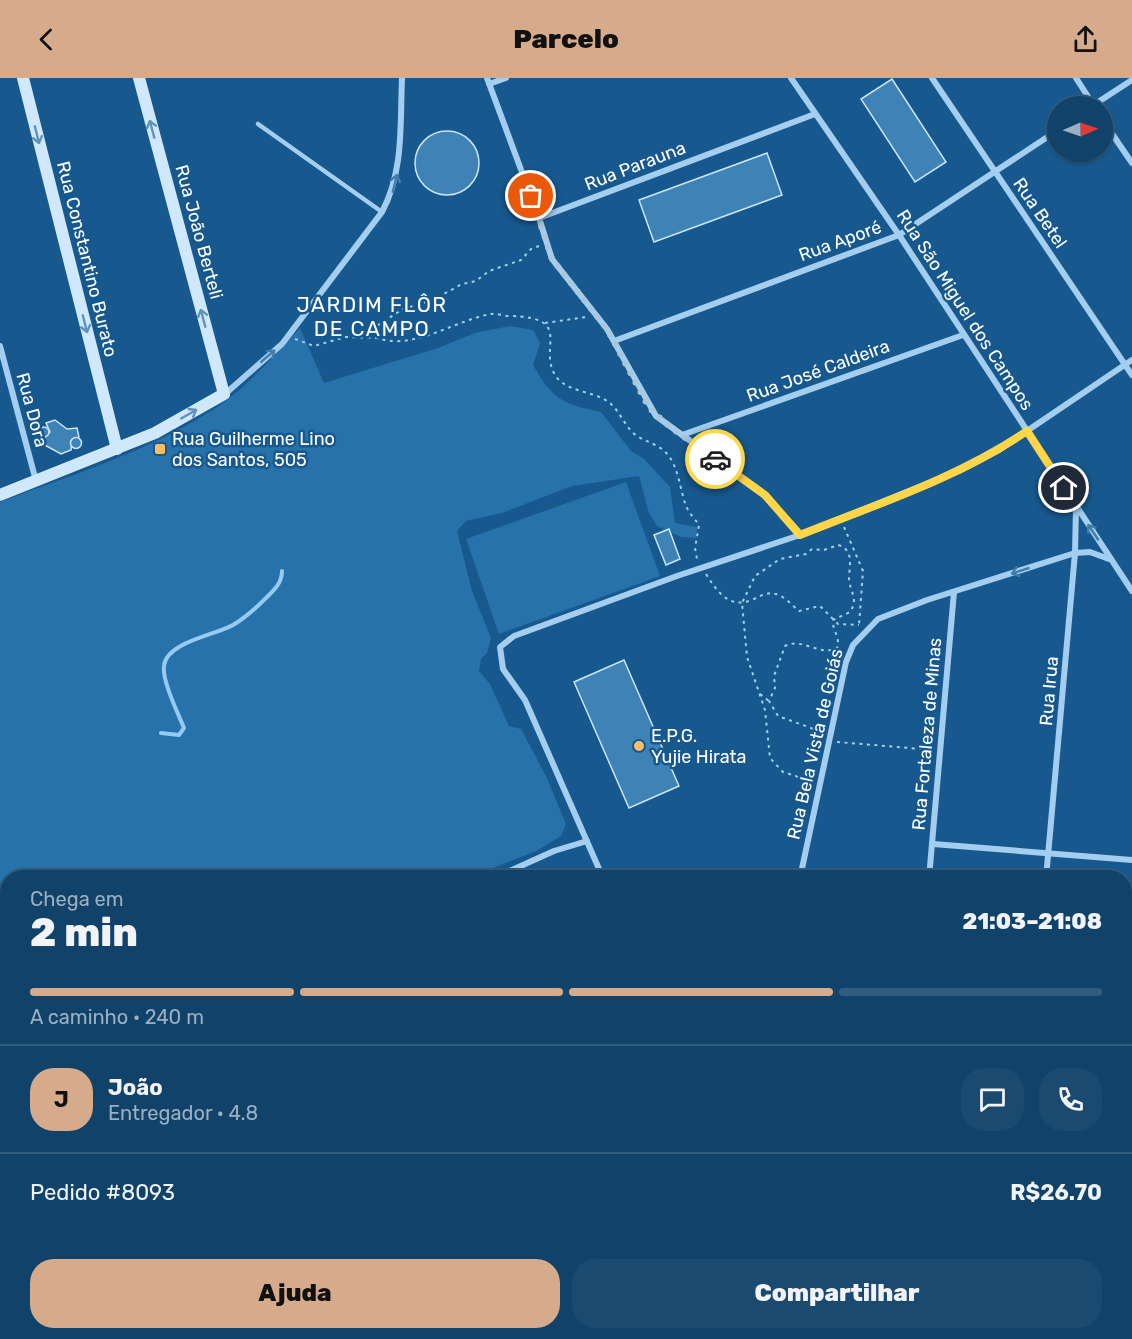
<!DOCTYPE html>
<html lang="pt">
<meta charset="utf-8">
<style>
:root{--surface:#11436a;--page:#1a4a70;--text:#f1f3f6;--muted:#9cb0c1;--line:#305c7e;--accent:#d6ab8b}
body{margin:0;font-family:Rubik,sans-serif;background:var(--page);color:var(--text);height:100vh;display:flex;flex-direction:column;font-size:22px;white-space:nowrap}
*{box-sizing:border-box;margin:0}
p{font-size:20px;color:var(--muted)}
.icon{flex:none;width:33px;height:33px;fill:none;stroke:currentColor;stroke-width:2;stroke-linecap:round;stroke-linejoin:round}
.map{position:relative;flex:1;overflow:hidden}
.drawer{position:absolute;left:0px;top:792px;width:1132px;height:470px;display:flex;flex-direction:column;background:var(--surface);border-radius:24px 24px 0 0;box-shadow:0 2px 4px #0004,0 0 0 2px var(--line)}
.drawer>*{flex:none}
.needle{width:39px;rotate:88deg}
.controls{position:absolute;left:1047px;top:18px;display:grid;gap:12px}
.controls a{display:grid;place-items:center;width:66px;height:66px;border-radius:50%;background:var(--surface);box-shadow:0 2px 4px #0004,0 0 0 2px var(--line);font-size:30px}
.pin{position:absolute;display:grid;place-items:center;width:51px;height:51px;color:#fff;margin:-26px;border:3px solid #fff;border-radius:50%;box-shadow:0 2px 6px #0007}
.courier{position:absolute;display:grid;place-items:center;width:60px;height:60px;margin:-30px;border:4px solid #ffd54a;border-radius:50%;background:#fff;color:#222;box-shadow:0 2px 8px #0007}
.summary em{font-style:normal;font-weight:800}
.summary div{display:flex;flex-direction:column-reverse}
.summary{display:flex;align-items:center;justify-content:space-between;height:102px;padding:0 30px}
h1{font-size:39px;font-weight:800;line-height:45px}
.bar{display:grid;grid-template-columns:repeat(4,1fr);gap:9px 6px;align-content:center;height:72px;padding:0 30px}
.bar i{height:8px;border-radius:4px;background:var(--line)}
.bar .active{background:var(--accent)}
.bar p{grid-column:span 4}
.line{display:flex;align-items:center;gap:15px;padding:0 30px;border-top:2px solid var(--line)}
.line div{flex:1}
.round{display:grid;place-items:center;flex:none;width:63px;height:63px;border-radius:24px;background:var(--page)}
.action{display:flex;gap:12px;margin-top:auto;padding:12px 30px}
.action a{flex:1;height:69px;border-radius:24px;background:var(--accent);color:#111;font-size:24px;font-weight:800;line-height:69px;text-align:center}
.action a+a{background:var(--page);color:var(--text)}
header{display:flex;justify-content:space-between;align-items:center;height:78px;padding:0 30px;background:var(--accent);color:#111;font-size:27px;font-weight:800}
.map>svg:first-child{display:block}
.green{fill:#2772aa}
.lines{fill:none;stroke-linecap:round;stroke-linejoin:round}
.stream{stroke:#95cbf2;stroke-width:4}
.building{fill:#3f83b6;stroke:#c9e6fb;stroke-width:1.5}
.path{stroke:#a3ceef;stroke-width:2;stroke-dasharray:3 4.5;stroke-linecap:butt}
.lane{stroke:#a3ceef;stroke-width:4.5}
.street{stroke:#a3ceef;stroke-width:6}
.secondary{stroke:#d0e8fb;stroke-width:12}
.oneway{stroke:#6192ba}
.oneway2{stroke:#417cab}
.done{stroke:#aec5d7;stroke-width:6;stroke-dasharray:0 10.8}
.route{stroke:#ffd54a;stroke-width:8}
.poi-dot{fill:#ffbe61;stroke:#17598e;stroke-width:2}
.labels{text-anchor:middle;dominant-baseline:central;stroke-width:5;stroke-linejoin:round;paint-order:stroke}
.street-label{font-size:18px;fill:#fff;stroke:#17598e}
.poi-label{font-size:18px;fill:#fff;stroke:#17598e;text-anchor:start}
.quarter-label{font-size:21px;letter-spacing:1.5px;fill:#fff;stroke:#17598e}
</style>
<header><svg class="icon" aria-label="back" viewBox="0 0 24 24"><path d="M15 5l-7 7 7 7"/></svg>Parcelo<svg class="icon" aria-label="share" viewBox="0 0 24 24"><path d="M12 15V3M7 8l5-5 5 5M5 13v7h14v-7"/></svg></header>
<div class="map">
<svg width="1132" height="1261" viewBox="0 0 1132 1261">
<rect width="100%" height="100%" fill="#17598e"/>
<g class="green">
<path d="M510,248L533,252L540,265L533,287C553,322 563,326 601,334L631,373L644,381L670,409L675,445L697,449L696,460L681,459L657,448L649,435L639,398L572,408L502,435L466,443L457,453L472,513L491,560L487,575L481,581L479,593L490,606L509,648L521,651L546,698L566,746L561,758L536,773L470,799L8,800V999L0,1003V424C69,398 143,375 206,336C243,314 271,281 300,250L324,305L438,270L475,255Z"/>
<path d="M626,404L660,498L499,556L466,461Z"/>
<path d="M255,1254H442L445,1261H239Z"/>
<path d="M550,1254H612L596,1261H553Z"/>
<path d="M881,1254H922L924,1261H884Z"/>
<path d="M966,1254H992L994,1261H965Z"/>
</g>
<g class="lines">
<path class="stream" d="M161,655L179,657L184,650C178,635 162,603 164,588C166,564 216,557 233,547C245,540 256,530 266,520C274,512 282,505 282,493"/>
</g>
<g class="building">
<path d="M892,1L946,84L915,104L861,21Z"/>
<circle cx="447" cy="85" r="32"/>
<path d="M767,75L782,117L654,164L639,122Z"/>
<path d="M55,342L67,351L77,350L79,359L72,362L71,372L61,376L41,365L40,361L50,354L46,345Z"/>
<circle cx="44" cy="354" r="5"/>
<circle cx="76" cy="365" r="5.5"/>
<path d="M669,451L680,481L666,487L654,457Z"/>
<path d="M624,582L679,708L629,730L574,604Z"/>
<path d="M577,793L580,800H562Z"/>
<path d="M8,1042V1061L2,1063L0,1045Z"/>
<path d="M95,1254H100L103,1261H97Z"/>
<path d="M170,1254L154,1261H114L130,1254Z"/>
<path d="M463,1254H499L502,1261H466Z"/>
</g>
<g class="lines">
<g class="path">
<path d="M539,168L531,171L521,182L489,193L476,203L462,206L433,222L403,231L375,249L377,260C414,273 455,242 491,236C497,235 503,238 509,238C578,239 534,272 558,301C571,315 596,313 611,326C621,335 626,351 637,358C648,365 659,366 668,377C679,391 680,412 686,428C689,435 695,441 699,447L695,470L697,481"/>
<path d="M545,245L586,239"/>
<path d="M295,261L314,268L346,259L377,260"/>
<path d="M844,449L863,493L859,547"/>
<path d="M706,496C718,515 730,532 754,521C762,517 767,514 776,516C784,518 793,528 799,533L820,528L838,546L859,547"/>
<path d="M760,616L769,623"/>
<path d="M837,664L933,672"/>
<path d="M810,708L796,698L783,694L770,680L765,632L747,579L742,525L755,498L780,481L806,476L812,471L824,472L838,467C855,472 849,489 849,501C850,515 859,520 850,534L833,542C832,553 841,559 837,570C820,579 803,559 785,568L774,598L775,610L769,623L778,638L822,654"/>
<path d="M1012,1261L1014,1254"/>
</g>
<g class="lane">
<path d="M258,46L382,134"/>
<path d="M930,1254L933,1261"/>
<path d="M954,1254L957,1261"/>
<path d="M998,1254L999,1261"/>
</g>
<g class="street">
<path d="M487,0L539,140L815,36"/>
<path d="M791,0L899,157L1132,513"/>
<path d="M932,0L1132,297"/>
<path d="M1076,0L1094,28"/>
<path d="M489,6L506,0"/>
<path d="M1092,28L1132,2"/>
<path d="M1102,41L1132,85"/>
<path d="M539,140L552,181L607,251L656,338L765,417L800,457"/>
<path d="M614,263L899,157L1058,52"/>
<path d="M0,268L36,403"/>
<path d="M225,316L282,266L382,134C404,93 400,46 402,0"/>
<path d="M682,357L963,257"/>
<path d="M933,766L1132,782"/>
<path d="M494,800L554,773L587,763"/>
<path d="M603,800L525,622L503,591L500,569L514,558L677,498L800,457L959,393L999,372L1132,282"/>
<path d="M800,800L846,584L853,567L878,541L927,522L1075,475L1090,474L1109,481"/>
<path d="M929,800L954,514"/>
<path d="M1046,800L1075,475L1076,429"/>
<path d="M0,1013L8,1010"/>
<path d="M1125,1014H1132"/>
<path d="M0,1111L8,1129"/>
<path d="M1125,1216L1132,1146"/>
<path d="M1125,1252H1132"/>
<path d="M60,1254L64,1261"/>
<path d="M537,1254L540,1261"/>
<path d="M727,1254L730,1261"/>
<path d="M7,1261L24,1254"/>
<path d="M212,1261L227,1254"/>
<path d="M647,1261L662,1254"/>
<path d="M790,1261L792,1254"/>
</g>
<g class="secondary">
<path d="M23,0L117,371"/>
<path d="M0,417L155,355L224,316L139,0"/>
</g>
</g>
<defs><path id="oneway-shaft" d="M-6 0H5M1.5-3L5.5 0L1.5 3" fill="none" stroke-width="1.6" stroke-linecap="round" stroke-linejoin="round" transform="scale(1.5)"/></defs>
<g class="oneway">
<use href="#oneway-shaft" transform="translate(152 51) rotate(-105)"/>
<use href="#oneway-shaft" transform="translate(37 57) rotate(76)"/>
<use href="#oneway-shaft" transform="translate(203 240) rotate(-105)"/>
<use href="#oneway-shaft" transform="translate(85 246) rotate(76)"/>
<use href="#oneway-shaft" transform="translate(189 336) rotate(-30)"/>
</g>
<g class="oneway2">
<use href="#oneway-shaft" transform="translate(395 105) rotate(-76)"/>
<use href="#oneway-shaft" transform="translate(268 278) rotate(-41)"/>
<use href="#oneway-shaft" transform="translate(1093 454) rotate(-124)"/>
<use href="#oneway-shaft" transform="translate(1020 493) rotate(162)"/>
</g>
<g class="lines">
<path class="done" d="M531,118L552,181L607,251L649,330L670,349L715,381"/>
<path class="route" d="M715,381L765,417L800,457C877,426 958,400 1027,353L1064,410"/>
</g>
<g class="poi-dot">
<rect x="154" y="365" width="12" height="12" rx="3"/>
<circle cx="639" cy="668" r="6"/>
</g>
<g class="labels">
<g class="street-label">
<text transform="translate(635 88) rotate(-21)">Rua Parauna</text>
<text transform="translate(1040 135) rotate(56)">Rua Betel</text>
<text transform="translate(199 154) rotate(75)">Rua João Berteli</text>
<text transform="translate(840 163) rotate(-20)">Rua Aporé</text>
<text transform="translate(87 181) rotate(76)">Rua Constantino Burato</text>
<text transform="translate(965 232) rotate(57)">Rua São Miguel dos Campos</text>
<text transform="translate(818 293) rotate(-20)">Rua José Caldeira</text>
<text transform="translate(32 332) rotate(75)">Rua Dora</text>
<text transform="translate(1049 613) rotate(-85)">Rua Irua</text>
<text transform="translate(927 656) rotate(-85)">Rua Fortaleza de Minas</text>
<text transform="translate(815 666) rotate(-77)">Rua Bela Vista de Goiás</text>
</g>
<g class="poi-label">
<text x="172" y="361">Rua Guilherme Lino<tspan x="172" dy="21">dos Santos, 505</tspan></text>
<text x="651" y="658">E.P.G.<tspan x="651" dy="21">Yujie Hirata</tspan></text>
</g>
<g class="quarter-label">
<text x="372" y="226">JARDIM FLÔR<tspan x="372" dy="24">DE CAMPO</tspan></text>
</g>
</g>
</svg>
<div class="controls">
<a><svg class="needle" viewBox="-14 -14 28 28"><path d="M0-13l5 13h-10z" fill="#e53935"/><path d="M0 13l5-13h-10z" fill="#9cb0c1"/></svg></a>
</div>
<div class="pin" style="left:531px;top:118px;background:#ea580c"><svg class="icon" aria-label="bag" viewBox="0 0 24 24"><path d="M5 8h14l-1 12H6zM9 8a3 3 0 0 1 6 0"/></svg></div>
<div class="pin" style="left:1064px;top:410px;background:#1f2937"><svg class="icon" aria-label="home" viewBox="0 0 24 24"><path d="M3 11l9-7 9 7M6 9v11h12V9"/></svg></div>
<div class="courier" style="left:715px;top:381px"><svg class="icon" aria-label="car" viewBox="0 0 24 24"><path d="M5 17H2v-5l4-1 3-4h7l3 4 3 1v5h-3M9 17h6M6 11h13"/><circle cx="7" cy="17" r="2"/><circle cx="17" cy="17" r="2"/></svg></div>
<section class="drawer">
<div class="summary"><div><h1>2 min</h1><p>Chega em</p></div><em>21:03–21:08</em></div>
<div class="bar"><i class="active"></i><i class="active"></i><i class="active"></i><i></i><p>A caminho · 240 m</p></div>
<div class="line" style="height:108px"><b class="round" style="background:var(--accent);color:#111">J</b><div><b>João</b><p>Entregador · 4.8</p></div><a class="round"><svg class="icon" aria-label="chat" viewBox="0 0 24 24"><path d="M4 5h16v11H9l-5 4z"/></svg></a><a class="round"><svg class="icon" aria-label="phone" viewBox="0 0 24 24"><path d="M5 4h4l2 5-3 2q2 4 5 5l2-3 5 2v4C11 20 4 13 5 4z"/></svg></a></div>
<div class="line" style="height:78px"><div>Pedido #8093</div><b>R$26.70</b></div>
<div class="action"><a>Ajuda</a><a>Compartilhar</a></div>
</section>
</div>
